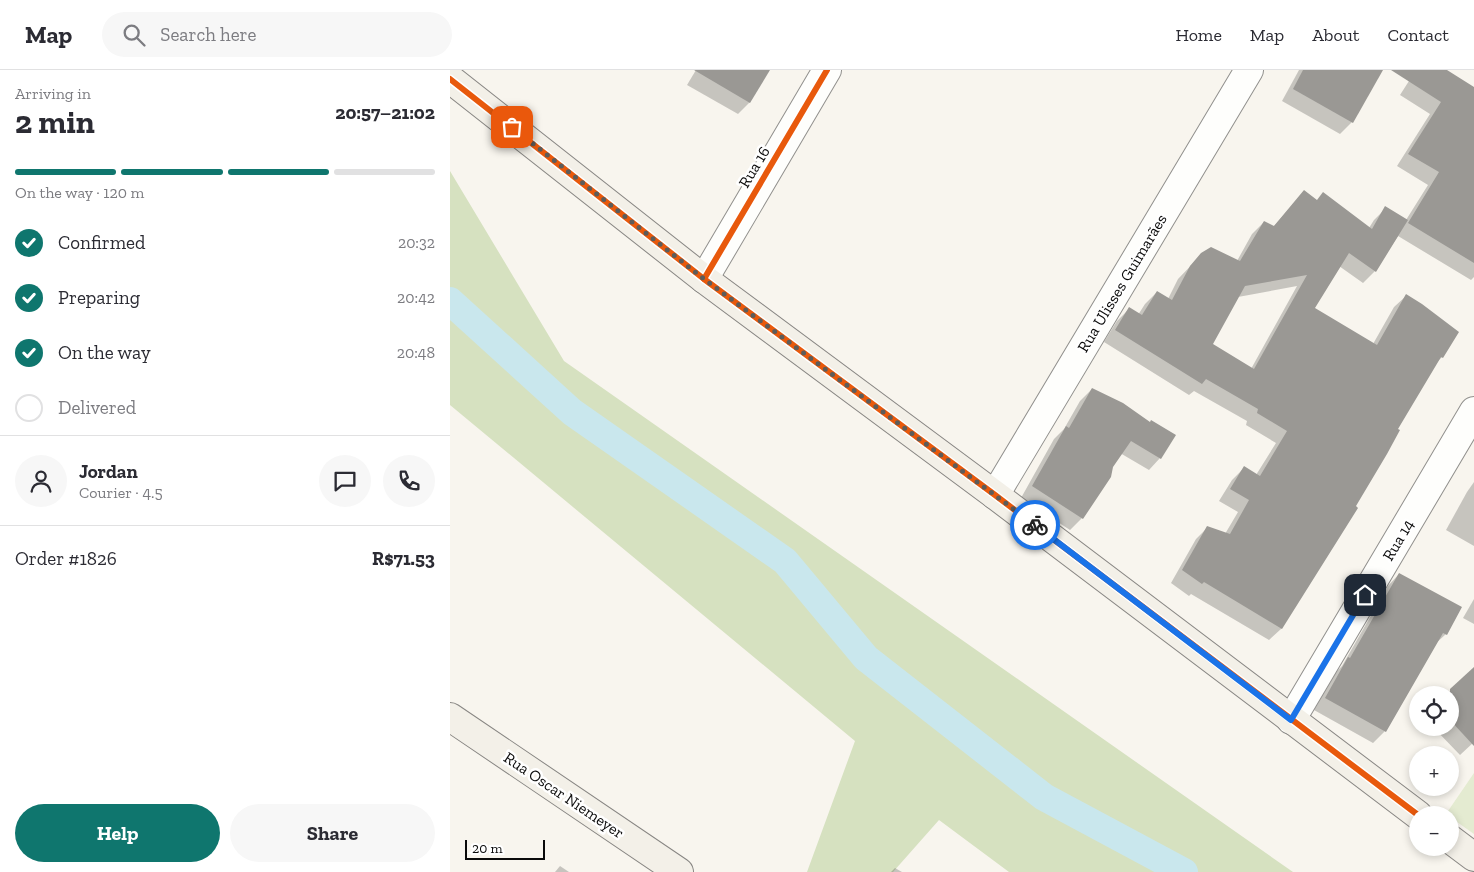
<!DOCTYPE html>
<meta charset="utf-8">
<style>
:root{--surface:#fff;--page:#f7f7f7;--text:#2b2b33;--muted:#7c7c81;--line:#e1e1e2;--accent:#0f766e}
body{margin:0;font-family:"Zilla Slab",serif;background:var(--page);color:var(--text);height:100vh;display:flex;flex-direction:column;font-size:19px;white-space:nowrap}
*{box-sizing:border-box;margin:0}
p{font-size:16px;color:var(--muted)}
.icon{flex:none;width:28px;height:28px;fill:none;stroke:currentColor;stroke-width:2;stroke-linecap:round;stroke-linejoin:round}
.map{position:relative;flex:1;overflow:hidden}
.side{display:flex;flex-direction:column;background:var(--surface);width:450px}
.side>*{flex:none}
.fabs{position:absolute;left:959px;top:616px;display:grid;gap:10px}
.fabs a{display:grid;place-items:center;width:50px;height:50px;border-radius:50%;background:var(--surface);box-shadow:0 2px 8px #0003;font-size:25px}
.scale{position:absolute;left:15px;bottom:12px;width:80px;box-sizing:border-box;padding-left:5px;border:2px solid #0a0a0a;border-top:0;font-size:14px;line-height:18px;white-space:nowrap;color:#0a0a0a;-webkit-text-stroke:4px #fff;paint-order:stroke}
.pin{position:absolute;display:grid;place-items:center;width:42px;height:42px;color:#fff;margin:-21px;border-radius:10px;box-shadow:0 2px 8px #0006}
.courier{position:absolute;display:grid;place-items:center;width:50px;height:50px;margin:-25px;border:4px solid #1a73e8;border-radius:50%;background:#fff;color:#222;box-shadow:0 1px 6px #0007}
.summary em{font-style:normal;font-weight:700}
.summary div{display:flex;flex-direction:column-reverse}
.summary{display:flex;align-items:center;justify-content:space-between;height:85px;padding:0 15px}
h1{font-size:32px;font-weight:700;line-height:38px}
.bar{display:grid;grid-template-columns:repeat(4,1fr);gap:8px 5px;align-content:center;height:60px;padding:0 15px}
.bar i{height:6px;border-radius:4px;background:var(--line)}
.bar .on{background:var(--accent)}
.bar p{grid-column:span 4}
.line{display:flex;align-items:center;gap:12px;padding:0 15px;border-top:1px solid var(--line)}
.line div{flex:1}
.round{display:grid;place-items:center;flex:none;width:52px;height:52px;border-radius:26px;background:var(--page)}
ol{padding:0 15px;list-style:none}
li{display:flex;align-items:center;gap:15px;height:55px}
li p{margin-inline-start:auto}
li .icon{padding:5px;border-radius:50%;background:var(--accent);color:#fff;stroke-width:4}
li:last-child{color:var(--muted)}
li i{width:28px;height:28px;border:2px solid var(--line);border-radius:50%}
.primary-button{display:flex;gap:10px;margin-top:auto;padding:10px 15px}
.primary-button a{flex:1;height:58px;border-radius:30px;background:var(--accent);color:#fff;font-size:20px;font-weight:700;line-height:58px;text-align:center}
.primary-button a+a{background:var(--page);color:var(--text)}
header{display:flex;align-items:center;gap:30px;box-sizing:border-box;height:70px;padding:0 25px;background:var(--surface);border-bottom:1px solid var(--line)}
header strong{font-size:24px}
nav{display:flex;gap:28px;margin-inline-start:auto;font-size:18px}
.search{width:350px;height:45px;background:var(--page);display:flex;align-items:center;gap:12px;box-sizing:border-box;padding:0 18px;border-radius:28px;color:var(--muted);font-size:19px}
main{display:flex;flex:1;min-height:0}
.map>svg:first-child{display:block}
.green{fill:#e4ebd1}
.forest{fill:#d6e1c0}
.shadow{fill:#0003;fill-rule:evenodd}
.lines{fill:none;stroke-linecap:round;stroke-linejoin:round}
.canal{stroke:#c9e7ed;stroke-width:28}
.building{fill:#9a9894;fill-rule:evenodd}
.street-casing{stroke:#91908d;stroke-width:30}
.secondary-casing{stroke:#888683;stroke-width:30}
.street{stroke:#fefefc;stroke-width:28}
.secondary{stroke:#f3f0e8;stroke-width:28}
.cycleway-casing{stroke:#fff;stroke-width:9}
.cycleway{stroke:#e8590c;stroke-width:6}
.done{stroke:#5d5c5a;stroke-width:5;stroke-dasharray:0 9}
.route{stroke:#1a73e8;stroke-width:6}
.labels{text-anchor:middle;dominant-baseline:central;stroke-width:5;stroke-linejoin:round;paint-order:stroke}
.street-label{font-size:16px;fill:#0a0a0a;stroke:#fff}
</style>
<header>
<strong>Map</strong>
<div class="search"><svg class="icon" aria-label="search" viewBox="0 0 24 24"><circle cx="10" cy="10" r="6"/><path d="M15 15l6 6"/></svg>Search here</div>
<nav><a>Home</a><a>Map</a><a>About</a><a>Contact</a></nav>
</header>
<main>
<section class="side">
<div class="summary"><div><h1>2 min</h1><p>Arriving in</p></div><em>20:57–21:02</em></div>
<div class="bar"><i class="on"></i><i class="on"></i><i class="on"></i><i></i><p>On the way · 120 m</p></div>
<ol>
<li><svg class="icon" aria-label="check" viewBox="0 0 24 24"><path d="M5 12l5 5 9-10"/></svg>Confirmed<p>20:32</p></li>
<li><svg class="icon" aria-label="check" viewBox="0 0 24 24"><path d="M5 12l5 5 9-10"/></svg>Preparing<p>20:42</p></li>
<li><svg class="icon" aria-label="check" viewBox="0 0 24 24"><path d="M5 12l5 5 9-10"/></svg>On the way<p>20:48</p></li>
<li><i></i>Delivered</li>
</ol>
<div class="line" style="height:90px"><a class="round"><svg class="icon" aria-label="person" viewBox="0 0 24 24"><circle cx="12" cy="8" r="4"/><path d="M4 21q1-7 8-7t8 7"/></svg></a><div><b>Jordan</b><p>Courier · 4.5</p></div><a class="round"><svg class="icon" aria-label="chat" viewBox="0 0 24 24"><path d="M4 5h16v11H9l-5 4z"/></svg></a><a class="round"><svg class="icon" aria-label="phone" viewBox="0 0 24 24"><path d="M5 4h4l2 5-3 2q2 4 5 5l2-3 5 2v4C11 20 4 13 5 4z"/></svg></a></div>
<div class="line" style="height:65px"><div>Order #1826</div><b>R$71.53</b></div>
<div class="primary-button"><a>Help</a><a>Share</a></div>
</section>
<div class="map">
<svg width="1024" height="802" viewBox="0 0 1024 802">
<rect width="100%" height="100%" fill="#f8f5ee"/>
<path class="green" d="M1024,703V764L1000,747V745L996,744Z"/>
<path class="forest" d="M0,101L114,291L843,802H559L489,750L443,802H357L405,671L0,335Z"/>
<g class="shadow">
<path d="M246,0H319L300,32L288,44L237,15Z"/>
<path d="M849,0H917L902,52L890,64L832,31Z"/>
<path d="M966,0H995L1024,29V207L1021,210L948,166L925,201L913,213L889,196L863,238L923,274L944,237L956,226L992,287L987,292L946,360L904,437L906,438L831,559L819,570L741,524L739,526L721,513L746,469L758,457L775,464L788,442L769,431L782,410L794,398L806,405L826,373L796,355L797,351L744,321L739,325L654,272L667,251L679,239L688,245L695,234L707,222L718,229L728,209L752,184L787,191L802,164L814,152L823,157L854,122L866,131L919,158L924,150L936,138L956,150L978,115L947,96L980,44L950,25ZM847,216L801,299L761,274L788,227Z"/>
<path d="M642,319L710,388L699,400L670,383L662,396L632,448L620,460L571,428L604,369L614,359L630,331Z"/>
<path d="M1024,412V476L996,460L1017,422Z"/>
<path d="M949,504L996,564L984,575L935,661L923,673L864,640L887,601L892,596L938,516Z"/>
<path d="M1024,529V554L1013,548Z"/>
<path d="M1024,599V672L1010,685L984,658H1000V625H996Z"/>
<path d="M110,796L119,802H105Z"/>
<path d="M445,798L452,802H441Z"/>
</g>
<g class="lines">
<path class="canal" d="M0,231L122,342L335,491L416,588L594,727L734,802"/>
</g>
<g class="building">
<path d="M244,0H320L300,33Z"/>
<path d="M853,0H933L903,53L843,19Z"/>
<path d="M941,0H997L1024,17V193L958,153L989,102L958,84L991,32Z"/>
<path d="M854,120L867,130L873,122L922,159L935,136L958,150L926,202L899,183L865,238L927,275L956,224L972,234L1009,262L993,288L991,287L948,359L950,360L937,384L906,436L908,438L832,559L754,512L752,514L732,500L757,456L780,464L799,430L780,419L794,396L810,406L837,361L807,343L808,339L756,309L752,314L665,260L679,237L692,245L707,221L722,230L740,196L751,183L761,177L790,191L814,151L824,156ZM857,205L804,299L763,274L795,216Z"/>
<path d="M642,318L673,333L700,352L701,350L726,365L711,389L681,371L663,397L661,407L633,449L582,416L616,356L619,358Z"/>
<path d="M949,503L1012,537L997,565L993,563L936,662L875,628L898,587L900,588Z"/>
<path d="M1024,597V676L1000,650V619Z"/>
</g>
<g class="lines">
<defs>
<g id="street">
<path d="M254,209L377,0"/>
<path d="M545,425L799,0"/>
<path d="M841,650L1024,341"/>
</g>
<g id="secondary">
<path d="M0,9L254,209L545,425L968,745"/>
<path d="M0,647L229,802"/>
<path d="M1000,769L1024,787"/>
</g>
</defs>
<use href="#street" class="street-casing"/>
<use href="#secondary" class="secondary-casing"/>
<use href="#street" class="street"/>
<use href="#secondary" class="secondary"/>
<defs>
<g id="cycleway">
<path d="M0,9L254,209L545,425L968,745"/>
<path d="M254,209L377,0"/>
</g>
</defs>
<use href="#cycleway" class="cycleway-casing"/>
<use href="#cycleway" class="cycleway"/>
</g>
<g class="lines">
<path class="done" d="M62,57L254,209L585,455"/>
<path class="route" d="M585,455L841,650L915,525"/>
</g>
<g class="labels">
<g class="street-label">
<text transform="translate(304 97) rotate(-59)">Rua 16</text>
<text transform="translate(672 213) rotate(-59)">Rua Ulisses Guimarães</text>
<text transform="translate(948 470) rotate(-59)">Rua 14</text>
<text transform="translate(114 725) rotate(34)">Rua Oscar Niemeyer</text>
</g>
</g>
</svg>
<div class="fabs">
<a><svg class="icon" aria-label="locate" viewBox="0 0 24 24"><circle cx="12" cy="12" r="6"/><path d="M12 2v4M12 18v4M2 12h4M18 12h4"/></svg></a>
<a>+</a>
<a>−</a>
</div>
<div class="scale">20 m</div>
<div class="pin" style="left:62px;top:57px;background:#ea580c"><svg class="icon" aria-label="bag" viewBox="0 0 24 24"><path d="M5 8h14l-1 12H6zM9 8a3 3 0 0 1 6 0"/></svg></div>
<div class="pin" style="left:915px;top:525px;background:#1f2937"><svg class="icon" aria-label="home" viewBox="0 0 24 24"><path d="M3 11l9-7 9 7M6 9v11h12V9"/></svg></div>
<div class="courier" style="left:585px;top:455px"><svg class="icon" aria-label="bike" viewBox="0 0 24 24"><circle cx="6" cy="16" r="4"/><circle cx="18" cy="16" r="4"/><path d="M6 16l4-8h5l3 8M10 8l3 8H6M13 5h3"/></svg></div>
</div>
</main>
